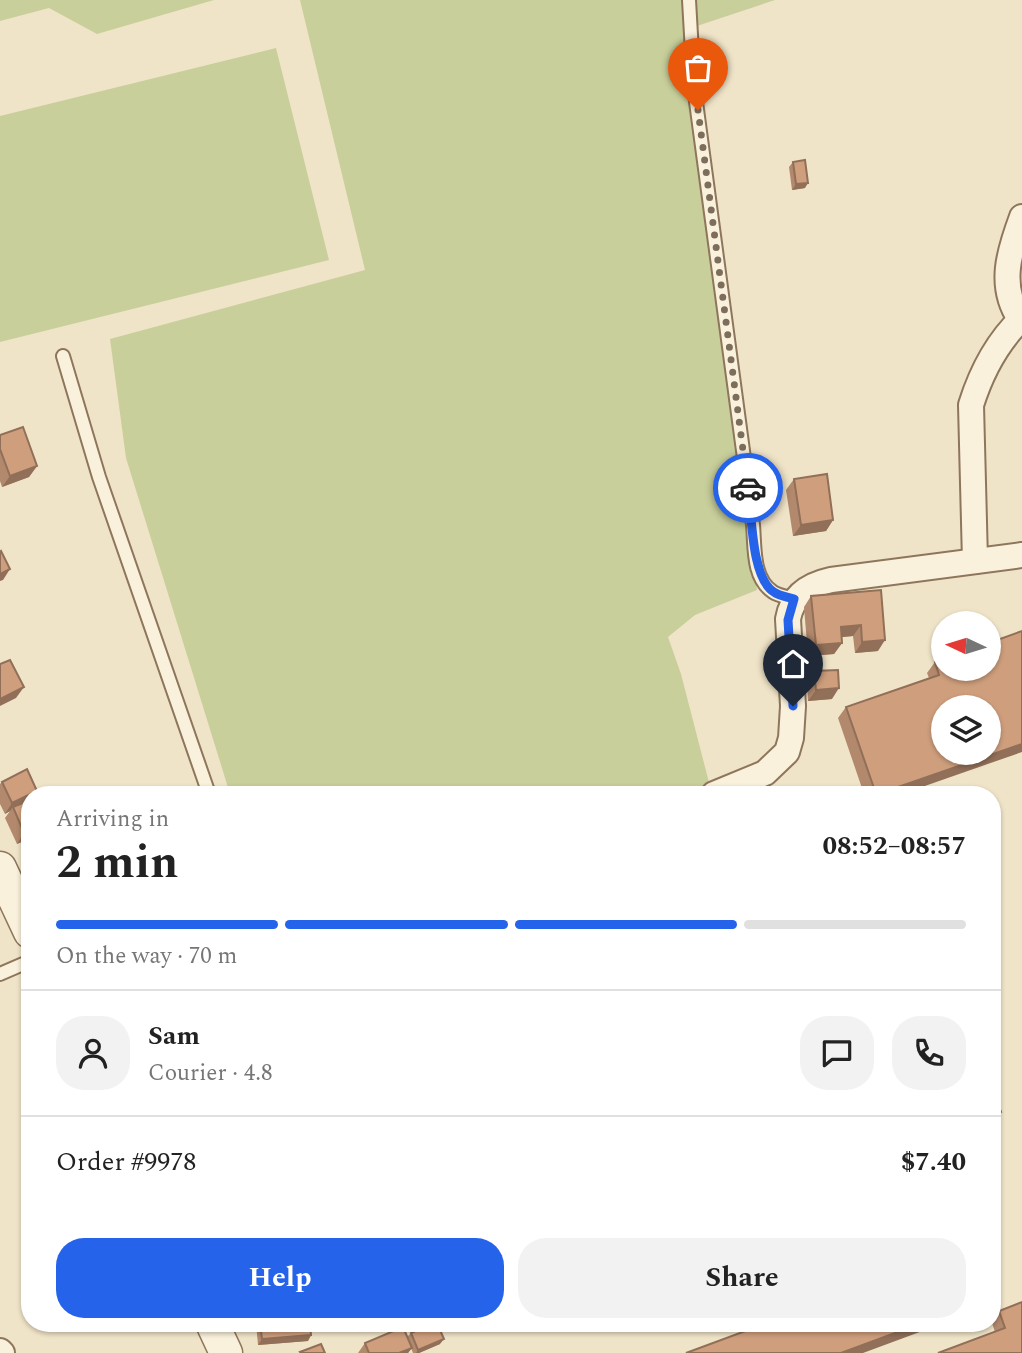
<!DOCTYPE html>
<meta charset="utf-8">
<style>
:root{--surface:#fff;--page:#f2f2f2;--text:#222;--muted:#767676;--line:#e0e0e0;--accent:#2563eb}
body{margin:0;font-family:Spectral,serif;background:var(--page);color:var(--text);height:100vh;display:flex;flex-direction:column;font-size:26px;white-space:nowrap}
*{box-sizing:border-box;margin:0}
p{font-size:23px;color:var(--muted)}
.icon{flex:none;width:38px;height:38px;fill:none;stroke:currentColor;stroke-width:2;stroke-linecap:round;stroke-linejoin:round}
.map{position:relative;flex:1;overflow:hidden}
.side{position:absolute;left:21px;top:786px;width:980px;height:546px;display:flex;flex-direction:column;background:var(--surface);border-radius:28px;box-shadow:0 2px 5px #0004}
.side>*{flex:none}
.needle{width:46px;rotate:274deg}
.controls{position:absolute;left:931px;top:611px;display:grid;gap:14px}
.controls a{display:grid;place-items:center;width:70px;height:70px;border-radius:50%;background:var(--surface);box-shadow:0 2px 5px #0004;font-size:35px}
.pin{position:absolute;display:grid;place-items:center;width:60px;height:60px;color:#fff;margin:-72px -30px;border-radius:50% 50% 50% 0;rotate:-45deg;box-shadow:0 0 7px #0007}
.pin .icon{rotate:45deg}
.courier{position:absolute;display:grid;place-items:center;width:70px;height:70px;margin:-35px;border:5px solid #2563eb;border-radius:50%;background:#fff;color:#222;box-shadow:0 2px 9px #0007}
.summary em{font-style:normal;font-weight:700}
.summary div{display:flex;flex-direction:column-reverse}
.summary{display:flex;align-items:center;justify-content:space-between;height:119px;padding:0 35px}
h1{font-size:46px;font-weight:700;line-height:52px}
.bar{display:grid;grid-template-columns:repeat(4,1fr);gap:10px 7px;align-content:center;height:84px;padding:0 35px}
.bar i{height:9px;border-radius:5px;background:var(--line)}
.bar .active{background:var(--accent)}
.bar p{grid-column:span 4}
.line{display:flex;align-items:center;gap:18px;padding:0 35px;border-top:2px solid var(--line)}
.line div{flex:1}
.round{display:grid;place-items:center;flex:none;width:74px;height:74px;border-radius:28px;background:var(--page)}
.primary-button{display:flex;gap:14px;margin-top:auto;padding:14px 35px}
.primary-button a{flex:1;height:80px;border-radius:28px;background:var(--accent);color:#fff;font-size:28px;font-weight:700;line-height:80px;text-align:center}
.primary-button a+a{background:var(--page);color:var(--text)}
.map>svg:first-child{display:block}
.green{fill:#c9cf9b}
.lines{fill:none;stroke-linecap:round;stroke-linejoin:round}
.service-casing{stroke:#8d765c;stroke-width:16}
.minor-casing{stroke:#8d765c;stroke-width:28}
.tertiary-casing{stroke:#8d765c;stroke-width:35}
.service{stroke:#faf1dc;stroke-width:12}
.minor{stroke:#faf1dc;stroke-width:24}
.tertiary{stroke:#faf1dc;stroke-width:32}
.wall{fill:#b2896c}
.shaded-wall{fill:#916f58}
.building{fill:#cf9f7d;stroke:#916f58;stroke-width:2;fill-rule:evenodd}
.done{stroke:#7c6e5b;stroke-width:7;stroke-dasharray:0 12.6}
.route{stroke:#2563eb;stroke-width:9}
</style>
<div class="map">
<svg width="1022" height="1353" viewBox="0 0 1022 1353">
<rect width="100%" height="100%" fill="#f0e4c8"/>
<g class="green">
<path d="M0,0H214L97,34L49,8L0,21Z"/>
<path d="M300,0H775L691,28L757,590L695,615L668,637L681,674L712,794H230L126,458L110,339L365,270Z"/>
<path d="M276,48L329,260L0,342V116Z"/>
</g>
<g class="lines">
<defs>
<g id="service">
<path d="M689,0L694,87L753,525C755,547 752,578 773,592C779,596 788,597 794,599"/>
<path d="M63,356L99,477L209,794"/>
<path d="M0,974L30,961"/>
</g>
<g id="minor">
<path d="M1020,319C998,286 1009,252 1022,217"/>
<path d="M975,561L971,405C981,373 998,341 1022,318"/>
<path d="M714,794L765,773L787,752L791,738L793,706L788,619C792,596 808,585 831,580L1022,555"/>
<path d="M0,1351L2,1353"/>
</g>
<g id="tertiary">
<path d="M0,868L30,932"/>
<path d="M212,1323L226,1353"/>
</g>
</defs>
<use href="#service" class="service-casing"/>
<use href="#minor" class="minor-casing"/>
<use href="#tertiary" class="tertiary-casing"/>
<use href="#service" class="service"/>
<use href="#minor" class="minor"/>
<use href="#tertiary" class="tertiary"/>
</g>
<g class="wall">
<path d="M793,162L805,188L792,190L789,167Z"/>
<path d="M0,435L37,466L29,477L2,487L0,481Z"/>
<path d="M794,479L833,520L826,531L793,536L786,490Z"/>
<path d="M881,590L878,651L855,653L853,636L841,637L842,643L834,654L808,656L804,607L811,596Z"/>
<path d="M943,659L902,794H864L838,718L846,707L929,678L927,673L935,662Z"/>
<path d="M814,671L832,699L808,701L807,682Z"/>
<path d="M2,782L37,791L35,794H30V838L17,844L5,818L10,811L5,814L0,804V784Z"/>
<path d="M999,1311L1022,1353L995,1332L992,1323V1321Z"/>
<path d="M256,1323H310L311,1335L308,1341L258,1345Z"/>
<path d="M402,1323H417L405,1328Z"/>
<path d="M411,1333L440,1344L419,1353H413L411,1348L408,1353H358L365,1343L407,1337Z"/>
</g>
<g class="shaded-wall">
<path d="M808,183L805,188L792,190L796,184Z"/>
<path d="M37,466L29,477L2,487L10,476Z"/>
<path d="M833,520L826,531L793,536L801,525Z"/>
<path d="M10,569L3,580L0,581V574Z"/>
<path d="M861,625L853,636L833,638L841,627Z"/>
<path d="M885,640L878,651L855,653L862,642Z"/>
<path d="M842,643L834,654L808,656L816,645Z"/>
<path d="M24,687L16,698L0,706V699Z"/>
<path d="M839,688L832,699L808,701L816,690Z"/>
<path d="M1022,744V752L902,794H878Z"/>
<path d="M37,791L35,794H30V801L13,807L10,811L5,814L12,803Z"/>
<path d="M30,831V838L17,844L24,833Z"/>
<path d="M1001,1112L997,1117L992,1119V1115Z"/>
<path d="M408,1323H417L405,1328Z"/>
<path d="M922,1323H944L863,1353H841Z"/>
<path d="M311,1335L308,1341L258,1345L262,1339Z"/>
<path d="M444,1339L440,1344L419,1353H416L418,1350Z"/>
<path d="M412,1348L408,1353H399Z"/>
</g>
<g class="building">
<path d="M805,160L808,183L796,184L793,162Z"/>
<path d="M23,427L37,466L10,476L0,449V435Z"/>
<path d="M827,474L833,520L801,525L794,479Z"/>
<path d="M1,551L10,569L0,574V552Z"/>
<path d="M881,590L885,640L862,642L861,625L841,627L842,643L816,645L811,596Z"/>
<path d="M1022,631V744L878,794H876L846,707L939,675L935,662L943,659V668H989V643ZM943,707H989V752H943Z"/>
<path d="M10,660L24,687L0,699V664Z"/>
<path d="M838,670L839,688L816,690L814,671Z"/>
<path d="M27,769L37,791L12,803L2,782Z"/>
<path d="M773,788L776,794H757Z"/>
<path d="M30,800V831L24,833L13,807Z"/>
<path d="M992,1092H993L1001,1112L992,1115Z"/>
<path d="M1022,1302V1353H938L1005,1328L999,1311Z"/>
<path d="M260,1323H310L311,1335L262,1339Z"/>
<path d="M433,1323H437L444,1339L418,1350L411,1333Z"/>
<path d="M767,1323H922L841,1353H686Z"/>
<path d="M403,1327L412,1348L399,1353H369L365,1343Z"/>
<path d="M321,1344L325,1353H301L300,1352Z"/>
</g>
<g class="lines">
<path class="done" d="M698,110L748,488"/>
<path class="route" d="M748,488C752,514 751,578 774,592C779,596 788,597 794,599L788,620L793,706"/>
</g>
</svg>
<div class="controls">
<a><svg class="needle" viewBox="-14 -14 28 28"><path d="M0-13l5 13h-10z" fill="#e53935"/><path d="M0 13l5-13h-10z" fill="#767676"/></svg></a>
<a><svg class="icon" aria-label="layers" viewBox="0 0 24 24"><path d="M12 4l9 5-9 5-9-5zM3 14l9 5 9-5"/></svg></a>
</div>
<div class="pin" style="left:698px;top:110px;background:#ea580c"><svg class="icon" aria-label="bag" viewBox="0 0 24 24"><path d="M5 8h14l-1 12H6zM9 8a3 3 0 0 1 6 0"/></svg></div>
<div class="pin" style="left:793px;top:706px;background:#1f2937"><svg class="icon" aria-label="home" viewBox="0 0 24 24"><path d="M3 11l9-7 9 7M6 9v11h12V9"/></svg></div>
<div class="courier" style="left:748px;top:488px"><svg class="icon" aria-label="car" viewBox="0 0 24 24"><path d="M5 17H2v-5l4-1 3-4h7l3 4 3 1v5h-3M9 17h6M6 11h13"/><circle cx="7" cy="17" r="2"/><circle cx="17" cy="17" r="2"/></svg></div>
<section class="side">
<div class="summary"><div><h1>2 min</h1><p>Arriving in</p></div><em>08:52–08:57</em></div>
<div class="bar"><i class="active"></i><i class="active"></i><i class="active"></i><i></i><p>On the way · 70 m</p></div>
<div class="line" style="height:126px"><a class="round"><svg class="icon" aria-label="person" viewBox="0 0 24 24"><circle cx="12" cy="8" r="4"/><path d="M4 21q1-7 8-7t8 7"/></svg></a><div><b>Sam</b><p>Courier · 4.8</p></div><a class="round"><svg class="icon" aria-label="chat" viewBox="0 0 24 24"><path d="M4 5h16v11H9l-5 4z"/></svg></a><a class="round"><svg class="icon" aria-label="phone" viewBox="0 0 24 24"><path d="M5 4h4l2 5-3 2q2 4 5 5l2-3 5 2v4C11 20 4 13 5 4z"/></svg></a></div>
<div class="line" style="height:91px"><div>Order #9978</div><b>$7.40</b></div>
<div class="primary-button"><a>Help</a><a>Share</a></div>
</section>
</div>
